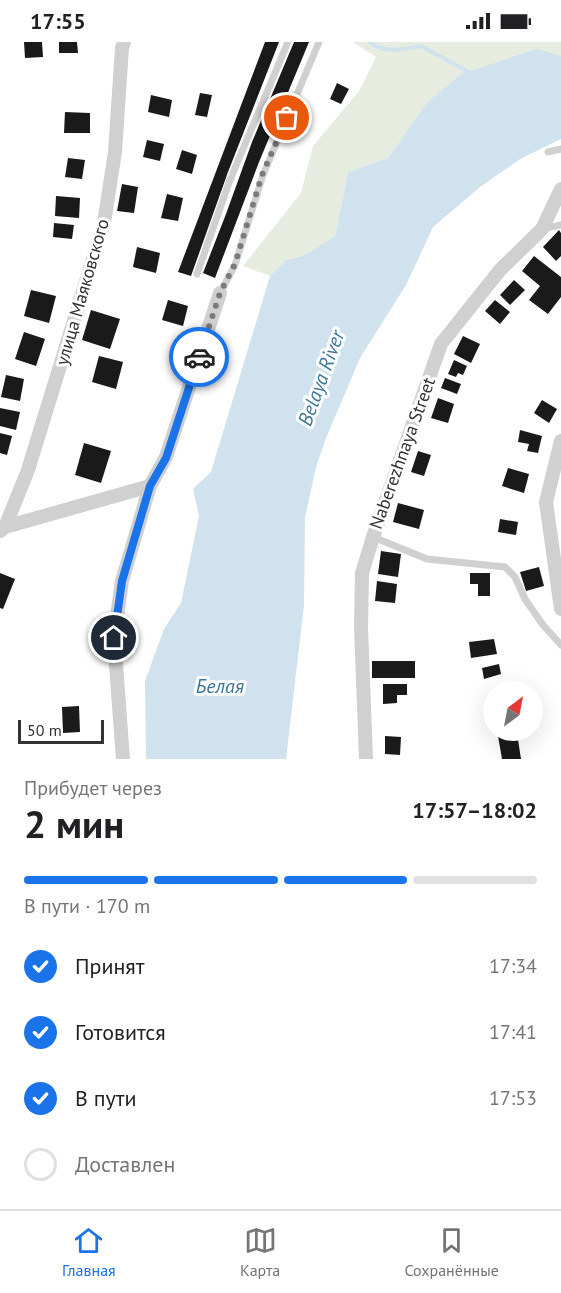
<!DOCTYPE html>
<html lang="ru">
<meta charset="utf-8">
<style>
:root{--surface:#fff;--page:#f6f6f6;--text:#202124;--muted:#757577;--line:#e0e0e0;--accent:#1a73e8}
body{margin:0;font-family:"PT Sans",sans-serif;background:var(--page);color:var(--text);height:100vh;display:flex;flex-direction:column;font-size:22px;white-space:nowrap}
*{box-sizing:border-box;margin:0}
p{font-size:20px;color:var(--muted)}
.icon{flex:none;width:33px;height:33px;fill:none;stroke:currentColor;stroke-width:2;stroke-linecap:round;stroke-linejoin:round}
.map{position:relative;height:717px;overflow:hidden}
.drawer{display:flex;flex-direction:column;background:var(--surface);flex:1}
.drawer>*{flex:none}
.needle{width:39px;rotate:32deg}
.tools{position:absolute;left:483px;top:639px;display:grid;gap:12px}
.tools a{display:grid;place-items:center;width:60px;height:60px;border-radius:50%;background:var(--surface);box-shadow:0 6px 24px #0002;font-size:30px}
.scale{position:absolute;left:18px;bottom:15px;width:86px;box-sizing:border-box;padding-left:6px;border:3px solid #333;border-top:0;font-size:16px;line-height:21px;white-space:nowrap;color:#333;-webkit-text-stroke:4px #fff;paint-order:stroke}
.pin{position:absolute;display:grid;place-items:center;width:51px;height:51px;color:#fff;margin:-26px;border:3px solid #fff;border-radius:50%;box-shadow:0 2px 6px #0007}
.courier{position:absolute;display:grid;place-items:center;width:60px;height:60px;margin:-30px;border:4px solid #1a73e8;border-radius:50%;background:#fff;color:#222;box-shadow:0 2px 8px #0007}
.summary em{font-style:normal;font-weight:800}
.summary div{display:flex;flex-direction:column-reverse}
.summary{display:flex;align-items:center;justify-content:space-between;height:102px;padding:0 24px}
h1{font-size:39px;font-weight:800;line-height:45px}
.bar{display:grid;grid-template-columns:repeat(4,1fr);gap:9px 6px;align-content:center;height:72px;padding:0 24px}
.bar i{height:8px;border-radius:4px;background:var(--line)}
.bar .current{background:var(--accent)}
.bar p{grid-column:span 4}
ol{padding:0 24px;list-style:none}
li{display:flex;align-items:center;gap:18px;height:66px}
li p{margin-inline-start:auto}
li .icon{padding:6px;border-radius:50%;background:var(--accent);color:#fff;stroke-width:4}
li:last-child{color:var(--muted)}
li i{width:33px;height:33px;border:3px solid var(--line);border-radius:50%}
.status{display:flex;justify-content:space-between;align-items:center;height:42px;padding:0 30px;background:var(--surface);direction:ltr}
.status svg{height:16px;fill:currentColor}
.tabs{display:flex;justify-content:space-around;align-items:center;height:84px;border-top:2px solid var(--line);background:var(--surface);font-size:16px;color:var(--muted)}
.tabs a{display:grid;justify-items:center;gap:3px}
.tabs .current{color:var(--accent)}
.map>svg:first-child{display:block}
.green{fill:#e6ecdf}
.water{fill:#cfe2ee}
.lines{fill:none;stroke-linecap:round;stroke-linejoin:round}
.stream{stroke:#cfe2ee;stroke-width:4}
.building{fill:#1a1a1a}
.service{stroke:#d0d0d0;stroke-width:7}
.minor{stroke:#d0d0d0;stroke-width:14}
.done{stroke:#7a7a7a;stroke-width:6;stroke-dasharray:0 10.8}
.route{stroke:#1a73e8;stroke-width:8}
.labels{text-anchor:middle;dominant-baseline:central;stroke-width:6;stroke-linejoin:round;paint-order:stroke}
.street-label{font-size:18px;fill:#333;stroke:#fff}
.water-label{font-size:20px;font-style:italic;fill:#3f7597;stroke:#fff}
</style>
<div class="status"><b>17:55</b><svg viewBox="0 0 49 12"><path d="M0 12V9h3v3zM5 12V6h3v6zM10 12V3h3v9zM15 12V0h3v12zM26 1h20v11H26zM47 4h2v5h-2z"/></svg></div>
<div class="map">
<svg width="561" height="717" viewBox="0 0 561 717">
<rect width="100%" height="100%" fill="#fff"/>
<path class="green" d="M353,0H561V14L426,62L388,116L348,130L335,194L303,214L286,218L270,234L243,224L301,151L313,104L359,49L376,15Z"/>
<path class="water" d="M537,7L561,14V97L520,117L480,145L433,185L406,243L360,316L326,396L316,425L305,475L304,563L286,717H146L145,639L164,587L181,561L199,474L193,447L211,430L270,234L286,218L303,214L335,194L348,130L388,116L426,62L461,32Z"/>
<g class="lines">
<path class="stream" d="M370,0C382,12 406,7 421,4L471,31"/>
</g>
<g class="building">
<path d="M24,0H42L43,15L25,16Z"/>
<path d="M59,0H77L78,11H59Z"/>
<path d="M265,0H279L228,130L191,234L178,230Z"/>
<path d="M294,0H309L259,120L215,236L203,231L226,172L252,100Z"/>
<path d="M337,41L349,47L341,62L330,57Z"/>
<path d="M200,51L212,53L207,75L195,73Z"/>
<path d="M151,53L172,58L169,75L148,70Z"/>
<path d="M65,70L90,71V91H64Z"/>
<path d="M147,98L164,102L160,119L143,115Z"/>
<path d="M182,108L197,113L192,132L176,127Z"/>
<path d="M68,116L85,118L82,137L65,135Z"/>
<path d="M122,142L138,145L134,171L117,169Z"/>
<path d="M167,152L183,156L178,179L161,176Z"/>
<path d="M56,154L80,156L79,176L55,174Z"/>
<path d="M54,181L74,183L72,197L53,195Z"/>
<path d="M559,188L561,191V214L556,219L543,205Z"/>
<path d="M137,205L160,211L156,231L133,225Z"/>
<path d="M534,214L561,235V255L548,272L529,258L540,244L522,229Z"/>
<path d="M514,238L525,248L510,263L500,253Z"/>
<path d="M31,248L56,254L49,281L24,274Z"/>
<path d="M168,258L188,264L183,284L162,278Z"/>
<path d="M495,258L510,270L500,282L485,269Z"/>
<path d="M91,268L120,277L110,307L82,298Z"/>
<path d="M24,290L45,297L36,324L15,317Z"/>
<path d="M463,294L480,302L471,321L454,312Z"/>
<path d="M99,314L123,320L116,347L92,340Z"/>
<path d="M454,318L467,324L463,333L458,331L456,335L448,332Z"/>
<path d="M6,333L24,337L20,359L1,355Z"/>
<path d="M445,336L461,342L457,352L441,346Z"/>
<path d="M438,356L454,362L448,381L431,376Z"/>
<path d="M542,358L557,367L549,381L534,371Z"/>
<path d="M0,366L20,370L16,388L0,384Z"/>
<path d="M520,388L542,394L538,411L527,409L529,402L518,400Z"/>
<path d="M0,391L12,394L7,413L0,411Z"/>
<path d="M84,401L111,409L101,441L75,433Z"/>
<path d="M418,409L431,413L424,434L411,430Z"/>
<path d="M508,426L529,432L524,451L502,444Z"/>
<path d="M398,461L424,468L419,487L393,480Z"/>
<path d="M500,477L518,480L516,493L498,490Z"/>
<path d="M381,509L401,512L398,535L378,532Z"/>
<path d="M539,525L544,544L526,549L520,530Z"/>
<path d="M0,531L15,537L3,567L0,566Z"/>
<path d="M470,531H490V554H478V542H470Z"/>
<path d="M377,539L397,542L395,561L375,559Z"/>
<path d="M494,597L497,612L471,616L469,600Z"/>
<rect x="372" y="619" width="43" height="17"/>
<path d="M499,622L501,632L484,637L482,626Z"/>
<path d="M383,642H407V653H397V661L383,662Z"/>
<path d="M79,664L80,690L63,691L62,665Z"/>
<path d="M517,691L521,717H502L498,694Z"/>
<path d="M385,694L401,695L400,713L385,712Z"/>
</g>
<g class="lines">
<g class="service">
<path d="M548,110L561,107"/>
<path d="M542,187L561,183"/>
<path d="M197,232L230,138L288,0"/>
<path d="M220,251L235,223L263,133L319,0"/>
<path d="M373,495L427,517L505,525L515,535L525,557L543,583L561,603"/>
</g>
<g class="minor">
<path d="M561,399L546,460L561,567"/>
<path d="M5,485L150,444"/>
<path d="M0,489L5,485L28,428L104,181L115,110L122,6L124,0"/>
<path d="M123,717L114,596L122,539L150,444L166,415L220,251"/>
<path d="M366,717L361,585L362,531L373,495L441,302L500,228L542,187L561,147"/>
</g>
</g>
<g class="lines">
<path class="done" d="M199,315L220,251L235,222L262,133L287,76"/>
<path class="route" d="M114,596L122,539L150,444L166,416L199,315"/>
</g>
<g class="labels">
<g class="street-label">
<text transform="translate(82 250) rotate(-74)">улица Маяковского</text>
<text transform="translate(402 411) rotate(-70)">Naberezhnaya Street</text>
</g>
<g class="water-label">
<text transform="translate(321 336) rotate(-70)">Belaya River</text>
<text x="220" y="644">Белая</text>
</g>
</g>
</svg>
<div class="tools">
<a><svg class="needle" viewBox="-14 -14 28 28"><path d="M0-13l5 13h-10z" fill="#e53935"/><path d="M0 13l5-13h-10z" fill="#757577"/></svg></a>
</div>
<div class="scale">50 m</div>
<div class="pin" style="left:287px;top:76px;background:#ea580c"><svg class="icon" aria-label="bag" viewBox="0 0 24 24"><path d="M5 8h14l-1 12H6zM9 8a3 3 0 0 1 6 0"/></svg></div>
<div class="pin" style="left:114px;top:596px;background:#1f2937"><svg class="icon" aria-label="home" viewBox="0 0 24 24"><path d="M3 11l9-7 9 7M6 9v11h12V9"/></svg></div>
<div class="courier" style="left:199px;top:315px"><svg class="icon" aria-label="car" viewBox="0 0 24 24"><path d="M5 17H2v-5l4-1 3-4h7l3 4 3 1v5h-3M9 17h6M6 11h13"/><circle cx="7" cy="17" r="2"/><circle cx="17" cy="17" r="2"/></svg></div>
</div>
<section class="drawer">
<div class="summary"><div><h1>2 мин</h1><p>Прибудет через</p></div><em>17:57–18:02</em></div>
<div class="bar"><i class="current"></i><i class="current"></i><i class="current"></i><i></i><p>В пути · 170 m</p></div>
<ol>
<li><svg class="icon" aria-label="check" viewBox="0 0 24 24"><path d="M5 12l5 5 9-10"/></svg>Принят<p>17:34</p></li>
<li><svg class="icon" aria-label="check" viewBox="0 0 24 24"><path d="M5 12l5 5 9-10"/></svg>Готовится<p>17:41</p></li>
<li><svg class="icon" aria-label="check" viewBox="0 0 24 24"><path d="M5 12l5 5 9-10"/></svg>В пути<p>17:53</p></li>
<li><i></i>Доставлен</li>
</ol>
</section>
<nav class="tabs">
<a class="current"><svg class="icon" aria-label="home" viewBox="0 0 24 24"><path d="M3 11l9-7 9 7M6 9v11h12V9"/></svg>Главная</a>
<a><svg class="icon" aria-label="map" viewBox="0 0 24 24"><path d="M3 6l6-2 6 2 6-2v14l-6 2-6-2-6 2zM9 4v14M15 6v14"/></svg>Карта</a>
<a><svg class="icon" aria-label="saved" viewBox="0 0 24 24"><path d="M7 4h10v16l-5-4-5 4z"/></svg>Сохранённые</a>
</nav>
